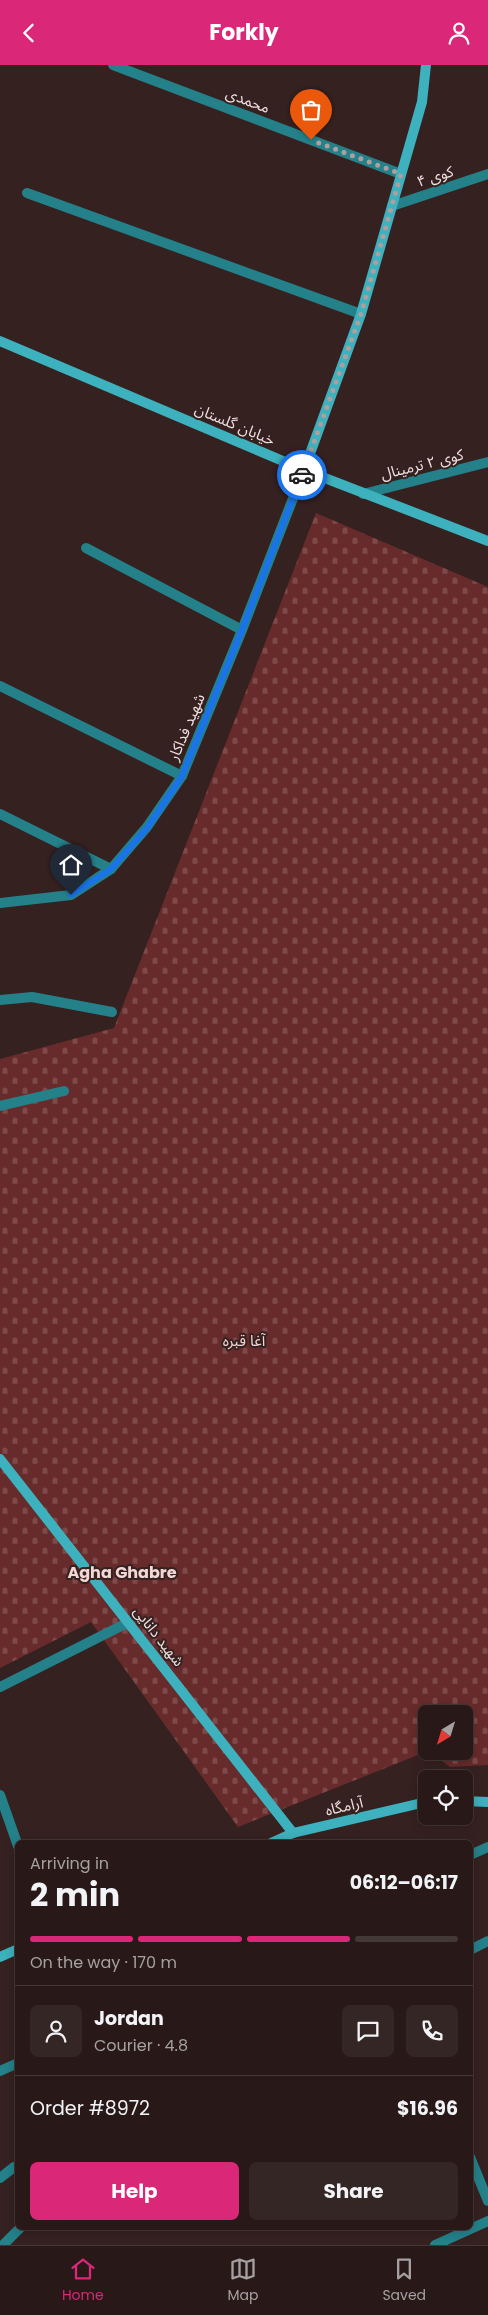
<!DOCTYPE html>
<meta charset="utf-8">
<style>
:root{--surface:#281918;--page:#342625;--text:#f1f3f6;--muted:#a5a0a2;--line:#443837;--accent:#db2777}
body{margin:0;font-family:Poppins,"Noto Sans Arabic",sans-serif;background:var(--page);color:var(--text);height:100vh;display:flex;flex-direction:column;font-size:19px;white-space:nowrap}
*{box-sizing:border-box;margin:0}
p{font-size:16px;color:var(--muted)}
.icon{flex:none;width:28px;height:28px;fill:none;stroke:currentColor;stroke-width:2;stroke-linecap:round;stroke-linejoin:round}
.map{position:relative;flex:1;overflow:hidden}
.details{position:absolute;left:15px;top:1775px;width:458px;height:390px;display:flex;flex-direction:column;background:var(--surface);border-radius:8px;box-shadow:0 2px 12px #0003,0 0 0 1px var(--line)}
.details>*{flex:none}
.needle{width:32px;rotate:218deg}
.buttons{position:absolute;left:418px;top:1640px;display:grid;gap:10px}
.buttons a{display:grid;place-items:center;width:55px;height:55px;border-radius:8px;background:var(--surface);box-shadow:0 2px 12px #0003,0 0 0 1px var(--line);font-size:25px}
.pin{position:absolute;display:grid;place-items:center;width:42px;height:42px;color:#fff;margin:-51px -21px;border-radius:50% 50% 50% 0;rotate:-45deg;box-shadow:0 0 5px #0007}
.pin .icon{rotate:45deg}
.courier{position:absolute;display:grid;place-items:center;width:50px;height:50px;margin:-25px;border:4px solid #1a73e8;border-radius:50%;background:#fff;color:#222;box-shadow:0 1px 6px #0007}
.head em{font-style:normal;font-weight:700}
.head div{display:flex;flex-direction:column-reverse}
.head{display:flex;align-items:center;justify-content:space-between;height:85px;padding:0 15px}
h1{font-size:32px;font-weight:700;line-height:38px}
.bar{display:grid;grid-template-columns:repeat(4,1fr);gap:8px 5px;align-content:center;height:60px;padding:0 15px}
.bar i{height:6px;border-radius:4px;background:var(--line)}
.bar .on{background:var(--accent)}
.bar p{grid-column:span 4}
.line{display:flex;align-items:center;gap:12px;padding:0 15px;border-top:1px solid var(--line)}
.line div{flex:1}
.round{display:grid;place-items:center;flex:none;width:52px;height:52px;border-radius:8px;background:var(--page)}
.button{display:flex;gap:10px;margin-top:auto;padding:10px 15px}
.button a{flex:1;height:58px;border-radius:8px;background:var(--accent);color:#fff;font-size:20px;font-weight:700;line-height:58px;text-align:center}
.button a+a{background:var(--page);color:var(--text)}
header{display:flex;justify-content:space-between;align-items:center;height:65px;padding:0 15px;background:var(--accent);color:#fff;font-size:22px;font-weight:700}
.tabs{display:flex;justify-content:space-around;align-items:center;height:70px;border-top:1px solid var(--line);background:var(--surface);font-size:14px;color:var(--muted)}
.tabs a{display:grid;justify-items:center;gap:2px}
.tabs .on{color:var(--accent)}
.map>svg:first-child{display:block}
.cemetery{fill:url(#cemetery-stones)}
.lines{fill:none;stroke-linecap:round;stroke-linejoin:round}
.street{stroke:#24818a;stroke-width:10}
.secondary{stroke:#3db1bd;stroke-width:10}
.done{stroke:#ae9e9d;stroke-width:5;stroke-dasharray:0 9}
.route{stroke:#1a73e8;stroke-width:6}
.labels{text-anchor:middle;dominant-baseline:central;stroke-width:4;stroke-linejoin:round;paint-order:stroke}
.street-label{font-size:15px;fill:#efe1e0;stroke:#352120}
.park-label{font-size:15px;fill:#f3d7d5;stroke:#352120}
.neighbourhood-label{font-size:16px;font-weight:bold;fill:#f2d7d5;stroke:#352120}
</style>
<header><svg class="icon" aria-label="back" viewBox="0 0 24 24"><path d="M15 5l-7 7 7 7"/></svg>Forkly<svg class="icon" aria-label="person" viewBox="0 0 24 24"><circle cx="12" cy="8" r="4"/><path d="M4 21q1-7 8-7t8 7"/></svg></header>
<div class="map">
<svg width="488" height="2180" viewBox="0 0 488 2180">
<defs>
<pattern id="cemetery-stones" width="16" height="16" patternUnits="userSpaceOnUse" patternTransform="scale(1.25)"><rect width="16" height="16" fill="#682b2b"/><path d="M2 7V4a2 2 0 0 1 4 0v3zM10 15v-3a2 2 0 0 1 4 0v3z" fill="#7e4949"/></pattern>
</defs>
<rect width="100%" height="100%" fill="#352120"/>
<path class="cemetery" d="M316,448L488,522V1700L450,1702L429,1686H464V1649H426L428,1686L238,1762L91,1557L0,1603V994L114,963Z"/>
<g class="lines">
<g class="street">
<path d="M113,0L401,109"/>
<path d="M27,128L361,249"/>
<path d="M392,141L488,109"/>
<path d="M363,429L488,397"/>
<path d="M86,483L242,565"/>
<path d="M0,621L182,711"/>
<path d="M0,749L111,804"/>
<path d="M0,838L71,830L111,804L147,762L182,711L242,565L304,405"/>
<path d="M0,935L32,932L112,947"/>
<path d="M0,1041L64,1026"/>
<path d="M0,1622L129,1557"/>
<path d="M0,1730L18,1781"/>
<path d="M470,1790L488,1782"/>
<path d="M470,1885L488,1876"/>
<path d="M0,2006L18,1998"/>
<path d="M470,2092L488,2136"/>
<path d="M0,2113L14,2102"/>
<path d="M3,2180L21,2162"/>
<path d="M435,2180L488,2156"/>
</g>
<g class="secondary">
<path d="M0,276L304,405L488,476"/>
<path d="M304,405L361,249L422,37L426,0"/>
<path d="M0,1394L293,1768"/>
<path d="M464,1736L488,1737"/>
<path d="M271,1778L293,1768L426,1737"/>
<path d="M0,1892L18,1884"/>
</g>
</g>
<g class="lines">
<path class="done" d="M302,410L361,249L401,109L311,75"/>
<path class="route" d="M71,830L111,804L148,762L182,711L242,565L302,410"/>
</g>
<g class="labels">
<g class="street-label">
<text transform="translate(248 35) rotate(21)">محمدی</text>
<text transform="translate(435 111) rotate(-18)">کوی ۴</text>
<text transform="translate(235 359) rotate(23)">خیابان گلستان</text>
<text transform="translate(422 399) rotate(-14)">کوی ۲ ترمینال</text>
<text transform="translate(186 662) rotate(-67)">شهید فداکار</text>
<text transform="translate(159 1571) rotate(52)">شهید دانایی</text>
<text transform="translate(344 1741) rotate(-13)">آرامگاه</text>
</g>
<g class="park-label">
<text x="244" y="1275">آغا قبره</text>
</g>
<g class="neighbourhood-label">
<text x="122" y="1507">Agha Ghabre</text>
</g>
</g>
</svg>
<div class="buttons">
<a><svg class="needle" viewBox="-14 -14 28 28"><path d="M0-13l5 13h-10z" fill="#e53935"/><path d="M0 13l5-13h-10z" fill="#a5a0a2"/></svg></a>
<a><svg class="icon" aria-label="locate" viewBox="0 0 24 24"><circle cx="12" cy="12" r="6"/><path d="M12 2v4M12 18v4M2 12h4M18 12h4"/></svg></a>
</div>
<div class="pin" style="left:311px;top:75px;background:#ea580c"><svg class="icon" aria-label="bag" viewBox="0 0 24 24"><path d="M5 8h14l-1 12H6zM9 8a3 3 0 0 1 6 0"/></svg></div>
<div class="pin" style="left:71px;top:830px;background:#1f2937"><svg class="icon" aria-label="home" viewBox="0 0 24 24"><path d="M3 11l9-7 9 7M6 9v11h12V9"/></svg></div>
<div class="courier" style="left:302px;top:410px"><svg class="icon" aria-label="car" viewBox="0 0 24 24"><path d="M5 17H2v-5l4-1 3-4h7l3 4 3 1v5h-3M9 17h6M6 11h13"/><circle cx="7" cy="17" r="2"/><circle cx="17" cy="17" r="2"/></svg></div>
<section class="details">
<div class="head"><div><h1>2 min</h1><p>Arriving in</p></div><em>06:12–06:17</em></div>
<div class="bar"><i class="on"></i><i class="on"></i><i class="on"></i><i></i><p>On the way · 170 m</p></div>
<div class="line" style="height:90px"><a class="round"><svg class="icon" aria-label="person" viewBox="0 0 24 24"><circle cx="12" cy="8" r="4"/><path d="M4 21q1-7 8-7t8 7"/></svg></a><div><b>Jordan</b><p>Courier · 4.8</p></div><a class="round"><svg class="icon" aria-label="chat" viewBox="0 0 24 24"><path d="M4 5h16v11H9l-5 4z"/></svg></a><a class="round"><svg class="icon" aria-label="phone" viewBox="0 0 24 24"><path d="M5 4h4l2 5-3 2q2 4 5 5l2-3 5 2v4C11 20 4 13 5 4z"/></svg></a></div>
<div class="line" style="height:65px"><div>Order #8972</div><b>$16.96</b></div>
<div class="button"><a>Help</a><a>Share</a></div>
</section>
</div>
<nav class="tabs">
<a class="on"><svg class="icon" aria-label="home" viewBox="0 0 24 24"><path d="M3 11l9-7 9 7M6 9v11h12V9"/></svg>Home</a>
<a><svg class="icon" aria-label="map" viewBox="0 0 24 24"><path d="M3 6l6-2 6 2 6-2v14l-6 2-6-2-6 2zM9 4v14M15 6v14"/></svg>Map</a>
<a><svg class="icon" aria-label="saved" viewBox="0 0 24 24"><path d="M7 4h10v16l-5-4-5 4z"/></svg>Saved</a>
</nav>
